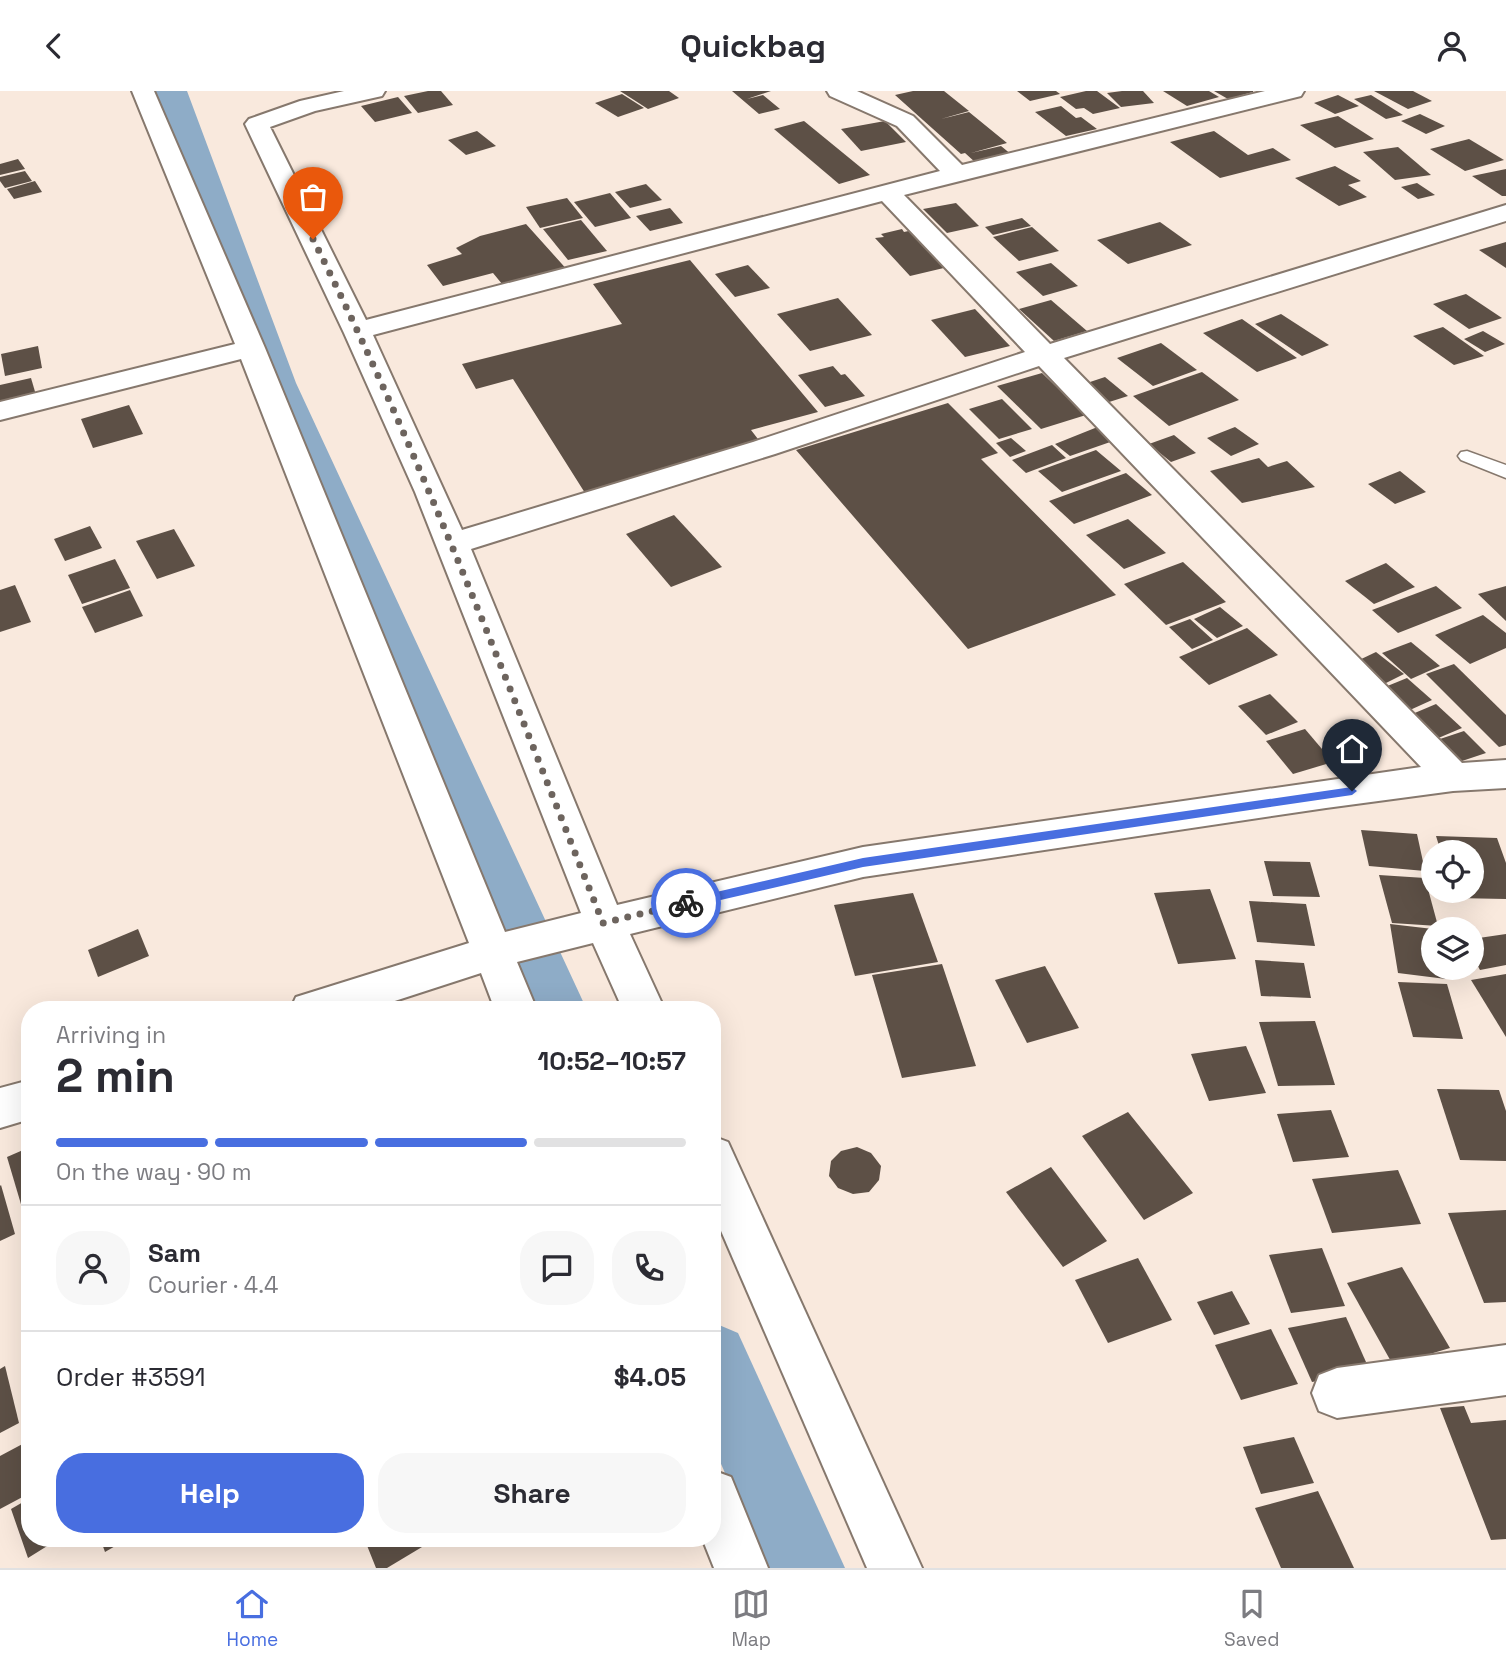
<!DOCTYPE html>
<meta charset="utf-8">
<style>
:root{--surface:#fff;--page:#f7f7f7;--text:#2b2b33;--muted:#7c7c81;--line:#e1e1e2;--accent:#486ee0}
body{margin:0;font-family:"Space Grotesk",sans-serif;background:var(--page);color:var(--text);height:100vh;display:flex;flex-direction:column;font-size:26px;white-space:nowrap}
*{box-sizing:border-box;margin:0}
p{font-size:23px;color:var(--muted)}
.icon{flex:none;width:38px;height:38px;fill:none;stroke:currentColor;stroke-width:2;stroke-linecap:round;stroke-linejoin:round}
.map{position:relative;flex:1;overflow:hidden}
.sheet{position:absolute;left:21px;top:910px;width:700px;height:546px;display:flex;flex-direction:column;background:var(--surface);border-radius:28px;box-shadow:0 7px 28px #0002}
.sheet>*{flex:none}
.controls{position:absolute;left:1421px;top:749px;display:grid;gap:14px}
.controls a{display:grid;place-items:center;width:63px;height:63px;border-radius:50%;background:var(--surface);box-shadow:0 7px 28px #0002;font-size:35px}
.pin{position:absolute;display:grid;place-items:center;width:60px;height:60px;color:#fff;margin:-72px -30px;border-radius:50% 50% 50% 0;rotate:-45deg;box-shadow:0 0 7px #0007}
.pin .icon{rotate:45deg}
.courier{position:absolute;display:grid;place-items:center;width:70px;height:70px;margin:-35px;border:5px solid #486ee0;border-radius:50%;background:#fff;color:#222;box-shadow:0 2px 9px #0007}
.headline em{font-style:normal;font-weight:800}
.headline div{display:flex;flex-direction:column-reverse}
.headline{display:flex;align-items:center;justify-content:space-between;height:119px;padding:0 35px}
h1{font-size:46px;font-weight:800;line-height:52px}
.bar{display:grid;grid-template-columns:repeat(4,1fr);gap:10px 7px;align-content:center;height:84px;padding:0 35px}
.bar i{height:9px;border-radius:5px;background:var(--line)}
.bar .current{background:var(--accent)}
.bar p{grid-column:span 4}
.line{display:flex;align-items:center;gap:18px;padding:0 35px;border-top:2px solid var(--line)}
.line div{flex:1}
.round{display:grid;place-items:center;flex:none;width:74px;height:74px;border-radius:28px;background:var(--page)}
.primary-button{display:flex;gap:14px;margin-top:auto;padding:14px 35px}
.primary-button a{flex:1;height:80px;border-radius:28px;background:var(--accent);color:#fff;font-size:28px;font-weight:800;line-height:80px;text-align:center}
.primary-button a+a{background:var(--page);color:var(--text)}
header{display:flex;justify-content:space-between;align-items:center;height:91px;padding:0 35px;background:var(--surface);font-size:32px;font-weight:800}
.tabs{display:flex;justify-content:space-around;align-items:center;height:98px;border-top:2px solid var(--line);background:var(--surface);font-size:19px;color:var(--muted)}
.tabs a{display:grid;justify-items:center;gap:4px}
.tabs .current{color:var(--accent)}
.map>svg:first-child{display:block}
.lines{fill:none;stroke-linecap:round;stroke-linejoin:round}
.canal{fill:#8eacc7;fill-rule:evenodd}
.building{fill:#5d5046}
.lane-casing{stroke:#86786d;stroke-width:3}
.street-casing{stroke:#86786d;stroke-width:4}
.lane{fill:#fff;fill-rule:evenodd}
.street{fill:#fff;fill-rule:evenodd}
.route{fill:#486ee0}
.done{stroke:#6d645e;stroke-width:7;stroke-dasharray:0 12.6}
</style>
<header><svg class="icon" aria-label="back" viewBox="0 0 24 24"><path d="M15 5l-7 7 7 7"/></svg>Quickbag<svg class="icon" aria-label="person" viewBox="0 0 24 24"><circle cx="12" cy="8" r="4"/><path d="M4 21q1-7 8-7t8 7"/></svg></header>
<div class="map">
<svg width="1506" height="1477" viewBox="0 0 1506 1477">
<rect width="100%" height="100%" fill="#f9e9dd"/>
<g class="lines">
<g class="canal">
<path d="M153,0H187L296,292L587,919H525L254,292Z"/>
<path d="M712,1231L738,1242L845,1477H766L712,1352Z"/>
</g>
</g>
<g class="building">
<path d="M428,0H441L453,14L418,22L404,5Z"/>
<path d="M620,0H669L679,7L648,18Z"/>
<path d="M732,0H771L747,8L763,4L780,18L759,23Z"/>
<path d="M913,0H944L969,20L941,28L969,21L1007,52L971,62L1001,55L1012,64L976,72L965,62L961,63L895,4Z"/>
<path d="M1017,0H1056L1060,3L1030,10Z"/>
<path d="M1086,0H1097L1120,17L1093,23L1084,17L1076,18L1060,6Z"/>
<path d="M1122,0H1143L1154,12L1121,16L1107,2Z"/>
<path d="M1163,0H1209L1219,6L1187,15Z"/>
<path d="M1214,0H1253V1L1228,8Z"/>
<path d="M1374,0H1413L1432,10L1408,18Z"/>
<path d="M622,3L644,17L618,26L595,12Z"/>
<path d="M1338,4L1359,15L1335,23L1314,12Z"/>
<path d="M1371,4L1403,24L1386,28L1354,8Z"/>
<path d="M398,6L412,22L375,31L361,15Z"/>
<path d="M1061,15L1076,27L1081,26L1097,38L1066,45L1035,21Z"/>
<path d="M1420,23L1445,35L1426,43L1401,30Z"/>
<path d="M1338,25L1374,48L1335,57L1300,34Z"/>
<path d="M804,30L870,84L839,93L774,38Z"/>
<path d="M885,30L906,51L861,60L841,38Z"/>
<path d="M477,40L496,55L466,64L448,49Z"/>
<path d="M1214,40L1248,64L1273,57L1291,69L1220,87L1170,51Z"/>
<path d="M1469,48L1504,69L1465,80L1430,58Z"/>
<path d="M1398,56L1431,84L1395,89L1363,61Z"/>
<path d="M18,68L25,78L0,84V73Z"/>
<path d="M1335,75L1361,90L1348,94L1367,106L1339,115L1295,87Z"/>
<path d="M1506,78V105H1502L1472,85Z"/>
<path d="M25,80L32,90L5,97L0,90V86Z"/>
<path d="M35,90L42,101L14,108L7,98Z"/>
<path d="M1417,92L1435,104L1418,108L1401,96Z"/>
<path d="M646,93L662,109L630,117L615,101Z"/>
<path d="M610,102L631,127L595,136L574,111Z"/>
<path d="M567,107L583,127L540,137L526,116Z"/>
<path d="M956,112L979,135L947,142L923,118Z"/>
<path d="M670,117L683,132L650,140L636,125Z"/>
<path d="M1022,127L1031,135L993,144L985,136Z"/>
<path d="M581,129L607,160L568,169L543,138Z"/>
<path d="M1160,131L1192,154L1128,173L1097,149Z"/>
<path d="M526,133L570,182L507,199L493,182L443,195L427,174L462,163L456,157L480,145Z"/>
<path d="M1032,136L1059,160L1019,170L993,146Z"/>
<path d="M902,138L904,141L913,139L948,176L910,185L875,147L884,146L881,143Z"/>
<path d="M1506,151V177L1479,159Z"/>
<path d="M690,169L818,321L751,339L761,352L585,402L513,288L476,298L462,273L622,233L593,193Z"/>
<path d="M1051,172L1078,195L1043,205L1016,181Z"/>
<path d="M748,174L770,197L735,206L715,183Z"/>
<path d="M1466,203L1502,227L1469,238L1433,213Z"/>
<path d="M838,207L872,244L810,260L777,223Z"/>
<path d="M1051,209L1087,240L1054,250L1019,218Z"/>
<path d="M975,218L1010,255L965,266L931,229Z"/>
<path d="M1281,223L1329,254L1302,265L1255,233Z"/>
<path d="M1242,228L1297,267L1257,281L1203,242Z"/>
<path d="M1443,236L1484,265L1454,274L1413,245Z"/>
<path d="M1483,240L1505,253L1485,261L1464,248Z"/>
<path d="M1161,252L1197,279L1153,295L1117,267Z"/>
<path d="M38,255L42,277L5,285L1,263Z"/>
<path d="M833,275L841,284L845,283L865,305L825,316L798,284Z"/>
<path d="M1202,281L1239,309L1169,335L1133,305Z"/>
<path d="M1042,282L1086,324L1041,338L997,295Z"/>
<path d="M1105,286L1128,305L1106,312L1084,293Z"/>
<path d="M31,287L36,304L0,313V294Z"/>
<path d="M1002,308L1032,338L999,348L969,318Z"/>
<path d="M948,312L998,362L981,368L1116,504L968,558L796,359Z"/>
<path d="M129,314L143,343L93,357L81,328Z"/>
<path d="M1100,335L1116,349L1070,365L1055,353Z"/>
<path d="M1235,336L1259,353L1231,365L1207,347Z"/>
<path d="M1174,344L1196,362L1171,371L1149,353Z"/>
<path d="M1011,347L1026,360L1010,366L996,352Z"/>
<path d="M1052,354L1066,367L1026,382L1012,369Z"/>
<path d="M1096,359L1121,380L1062,401L1038,380Z"/>
<path d="M1259,367L1268,376L1287,370L1315,396L1242,412L1210,380Z"/>
<path d="M1400,380L1426,401L1395,413L1368,393Z"/>
<path d="M1126,382L1152,404L1074,433L1049,410Z"/>
<path d="M674,424L722,476L671,496L626,443Z"/>
<path d="M1128,428L1166,462L1124,478L1086,444Z"/>
<path d="M90,435L102,457L65,470L54,448Z"/>
<path d="M174,438L195,475L157,488L136,450Z"/>
<path d="M115,468L130,497L82,513L68,484Z"/>
<path d="M1183,471L1226,511L1166,534L1124,493Z"/>
<path d="M1386,472L1415,496L1374,513L1345,490Z"/>
<path d="M15,494L31,531L0,541V499Z"/>
<path d="M1436,495L1462,517L1398,542L1372,519Z"/>
<path d="M1506,495V530L1478,503Z"/>
<path d="M130,499L143,525L95,542L82,516Z"/>
<path d="M1220,516L1243,535L1217,547L1194,528Z"/>
<path d="M1483,524L1506,542V557L1470,573L1435,544Z"/>
<path d="M1190,528L1213,549L1192,558L1169,536Z"/>
<path d="M1247,537L1278,564L1209,594L1179,566Z"/>
<path d="M1411,551L1440,575L1411,588L1382,562Z"/>
<path d="M1376,561L1404,583L1382,594L1355,571Z"/>
<path d="M1454,573L1506,624V654L1499,656L1426,583Z"/>
<path d="M1407,587L1432,609L1410,619L1385,596Z"/>
<path d="M1270,603L1298,631L1266,644L1238,615Z"/>
<path d="M1436,613L1462,637L1436,648L1410,624Z"/>
<path d="M1305,638L1333,671L1293,683L1266,650Z"/>
<path d="M1464,640L1486,662L1459,671L1437,649Z"/>
<path d="M1361,739L1417,743L1425,780L1369,775Z"/>
<path d="M1436,745L1497,747L1506,772V808L1455,807L1453,800H1472V761H1441Z"/>
<path d="M1264,770L1310,771L1320,806L1273,805Z"/>
<path d="M1379,784L1425,787L1438,835L1392,832Z"/>
<path d="M1210,798L1236,868L1178,873L1154,802Z"/>
<path d="M913,802L938,871L855,885L834,814Z"/>
<path d="M1249,810L1306,813L1315,855L1257,851Z"/>
<path d="M1390,833L1433,838V877H1444L1446,888L1398,882Z"/>
<path d="M138,838L149,865L98,886L88,859Z"/>
<path d="M1506,843V874L1480,879L1472,864V848Z"/>
<path d="M1255,869L1304,872L1311,907L1261,905Z"/>
<path d="M942,873L976,975L902,987L872,884Z"/>
<path d="M1045,875L1079,937L1027,952L995,889Z"/>
<path d="M1506,883V946L1471,889Z"/>
<path d="M1398,891L1447,893L1463,948L1413,946Z"/>
<path d="M1315,930L1335,994L1278,995L1259,931Z"/>
<path d="M1246,955L1266,1002L1209,1010L1191,963Z"/>
<path d="M1437,998L1499,999L1506,1020V1070L1460,1069Z"/>
<path d="M1331,1019L1349,1066L1293,1071L1277,1023Z"/>
<path d="M1128,1021L1193,1102L1144,1129L1082,1045Z"/>
<path d="M30,1056V1116L23,1120L7,1066Z"/>
<path d="M857,1056L871,1062L881,1075L879,1089L869,1101L853,1103L838,1097L829,1085L831,1070L841,1060Z"/>
<path d="M1051,1076L1107,1150L1063,1176L1006,1101Z"/>
<path d="M1398,1079L1421,1133L1332,1142L1312,1088Z"/>
<path d="M1,1094L15,1143L0,1150V1095Z"/>
<path d="M1506,1119V1211L1484,1212L1448,1122Z"/>
<path d="M1322,1157L1345,1215L1291,1222L1269,1164Z"/>
<path d="M1138,1167L1172,1229L1108,1252L1075,1189Z"/>
<path d="M1402,1176L1450,1257L1393,1274L1347,1192Z"/>
<path d="M1232,1200L1250,1233L1214,1244L1197,1211Z"/>
<path d="M1346,1226L1370,1280L1312,1291L1288,1237Z"/>
<path d="M1271,1238L1298,1293L1241,1309L1215,1254Z"/>
<path d="M5,1275L19,1332L0,1342V1278Z"/>
<path d="M1464,1315L1471,1332L1506,1329V1448L1491,1449L1440,1317Z"/>
<path d="M1294,1346L1314,1392L1261,1403L1243,1356Z"/>
<path d="M30,1349V1402L0,1418V1365Z"/>
<path d="M1318,1400L1354,1477H1281L1255,1417Z"/>
<path d="M30,1407V1447H60L28,1467L11,1418Z"/>
<path d="M100,1447H129L105,1461Z"/>
<path d="M364,1447H437L387,1477H376Z"/>
</g>
<g class="lines">
<defs>
<path id="lane" d="M1467,360L1506,374V387L1461,369L1458,365L1461,361Z"/>
<g id="street">
<path d="M132,0H154L265,257L505,841L581,822L415,401L344,242L245,33L249,28L300,10L344,0H385L382,5L315,20L270,36L366,229L940,80L897,35L830,5L827,0H857L913,25L962,74L1265,0H1304L1301,5L904,104L1050,253L1506,114V130L1064,267L1462,672L1506,669V697L1453,700L1326,717L863,786L630,843L665,919H623L593,852L517,871L537,919H495L481,882L367,919H290L296,906L469,852L241,268L0,329V311L235,253ZM882,110L1025,261L753,351L462,439L373,244ZM1039,275L1421,676L863,756L617,814L471,458L775,363Z"/>
<path d="M30,989V1028L0,1037V997Z"/>
<path d="M712,1045L728,1051L922,1477H867L712,1119Z"/>
<path d="M1506,1254V1304L1337,1327L1319,1320L1312,1302L1319,1284L1337,1277Z"/>
<path d="M712,1379L731,1386L768,1477H714L702,1447H712Z"/>
</g>
</defs>
<use href="#lane" class="lane-casing"/>
<use href="#street" class="street-casing"/>
<use href="#lane" class="lane"/>
<use href="#street" class="street"/>
</g>
<path class="route" d="M1352,696L1357,700L1352,704L863,776L686,817L680,812L686,808L863,767Z"/>
<g class="lines">
<path class="done" d="M313,148C424,370 511,602 603,832L686,812"/>
</g>
</svg>
<div class="controls">
<a><svg class="icon" aria-label="locate" viewBox="0 0 24 24"><circle cx="12" cy="12" r="6"/><path d="M12 2v4M12 18v4M2 12h4M18 12h4"/></svg></a>
<a><svg class="icon" aria-label="layers" viewBox="0 0 24 24"><path d="M12 4l9 5-9 5-9-5zM3 14l9 5 9-5"/></svg></a>
</div>
<div class="pin" style="left:313px;top:148px;background:#ea580c"><svg class="icon" aria-label="bag" viewBox="0 0 24 24"><path d="M5 8h14l-1 12H6zM9 8a3 3 0 0 1 6 0"/></svg></div>
<div class="pin" style="left:1352px;top:700px;background:#1f2937"><svg class="icon" aria-label="home" viewBox="0 0 24 24"><path d="M3 11l9-7 9 7M6 9v11h12V9"/></svg></div>
<div class="courier" style="left:686px;top:812px"><svg class="icon" aria-label="bike" viewBox="0 0 24 24"><circle cx="6" cy="16" r="4"/><circle cx="18" cy="16" r="4"/><path d="M6 16l4-8h5l3 8M10 8l3 8H6M13 5h3"/></svg></div>
<section class="sheet">
<div class="headline"><div><h1>2 min</h1><p>Arriving in</p></div><em>10:52–10:57</em></div>
<div class="bar"><i class="current"></i><i class="current"></i><i class="current"></i><i></i><p>On the way · 90 m</p></div>
<div class="line" style="height:126px"><a class="round"><svg class="icon" aria-label="person" viewBox="0 0 24 24"><circle cx="12" cy="8" r="4"/><path d="M4 21q1-7 8-7t8 7"/></svg></a><div><b>Sam</b><p>Courier · 4.4</p></div><a class="round"><svg class="icon" aria-label="chat" viewBox="0 0 24 24"><path d="M4 5h16v11H9l-5 4z"/></svg></a><a class="round"><svg class="icon" aria-label="phone" viewBox="0 0 24 24"><path d="M5 4h4l2 5-3 2q2 4 5 5l2-3 5 2v4C11 20 4 13 5 4z"/></svg></a></div>
<div class="line" style="height:91px"><div>Order #3591</div><b>$4.05</b></div>
<div class="primary-button"><a>Help</a><a>Share</a></div>
</section>
</div>
<nav class="tabs">
<a class="current"><svg class="icon" aria-label="home" viewBox="0 0 24 24"><path d="M3 11l9-7 9 7M6 9v11h12V9"/></svg>Home</a>
<a><svg class="icon" aria-label="map" viewBox="0 0 24 24"><path d="M3 6l6-2 6 2 6-2v14l-6 2-6-2-6 2zM9 4v14M15 6v14"/></svg>Map</a>
<a><svg class="icon" aria-label="saved" viewBox="0 0 24 24"><path d="M7 4h10v16l-5-4-5 4z"/></svg>Saved</a>
</nav>
